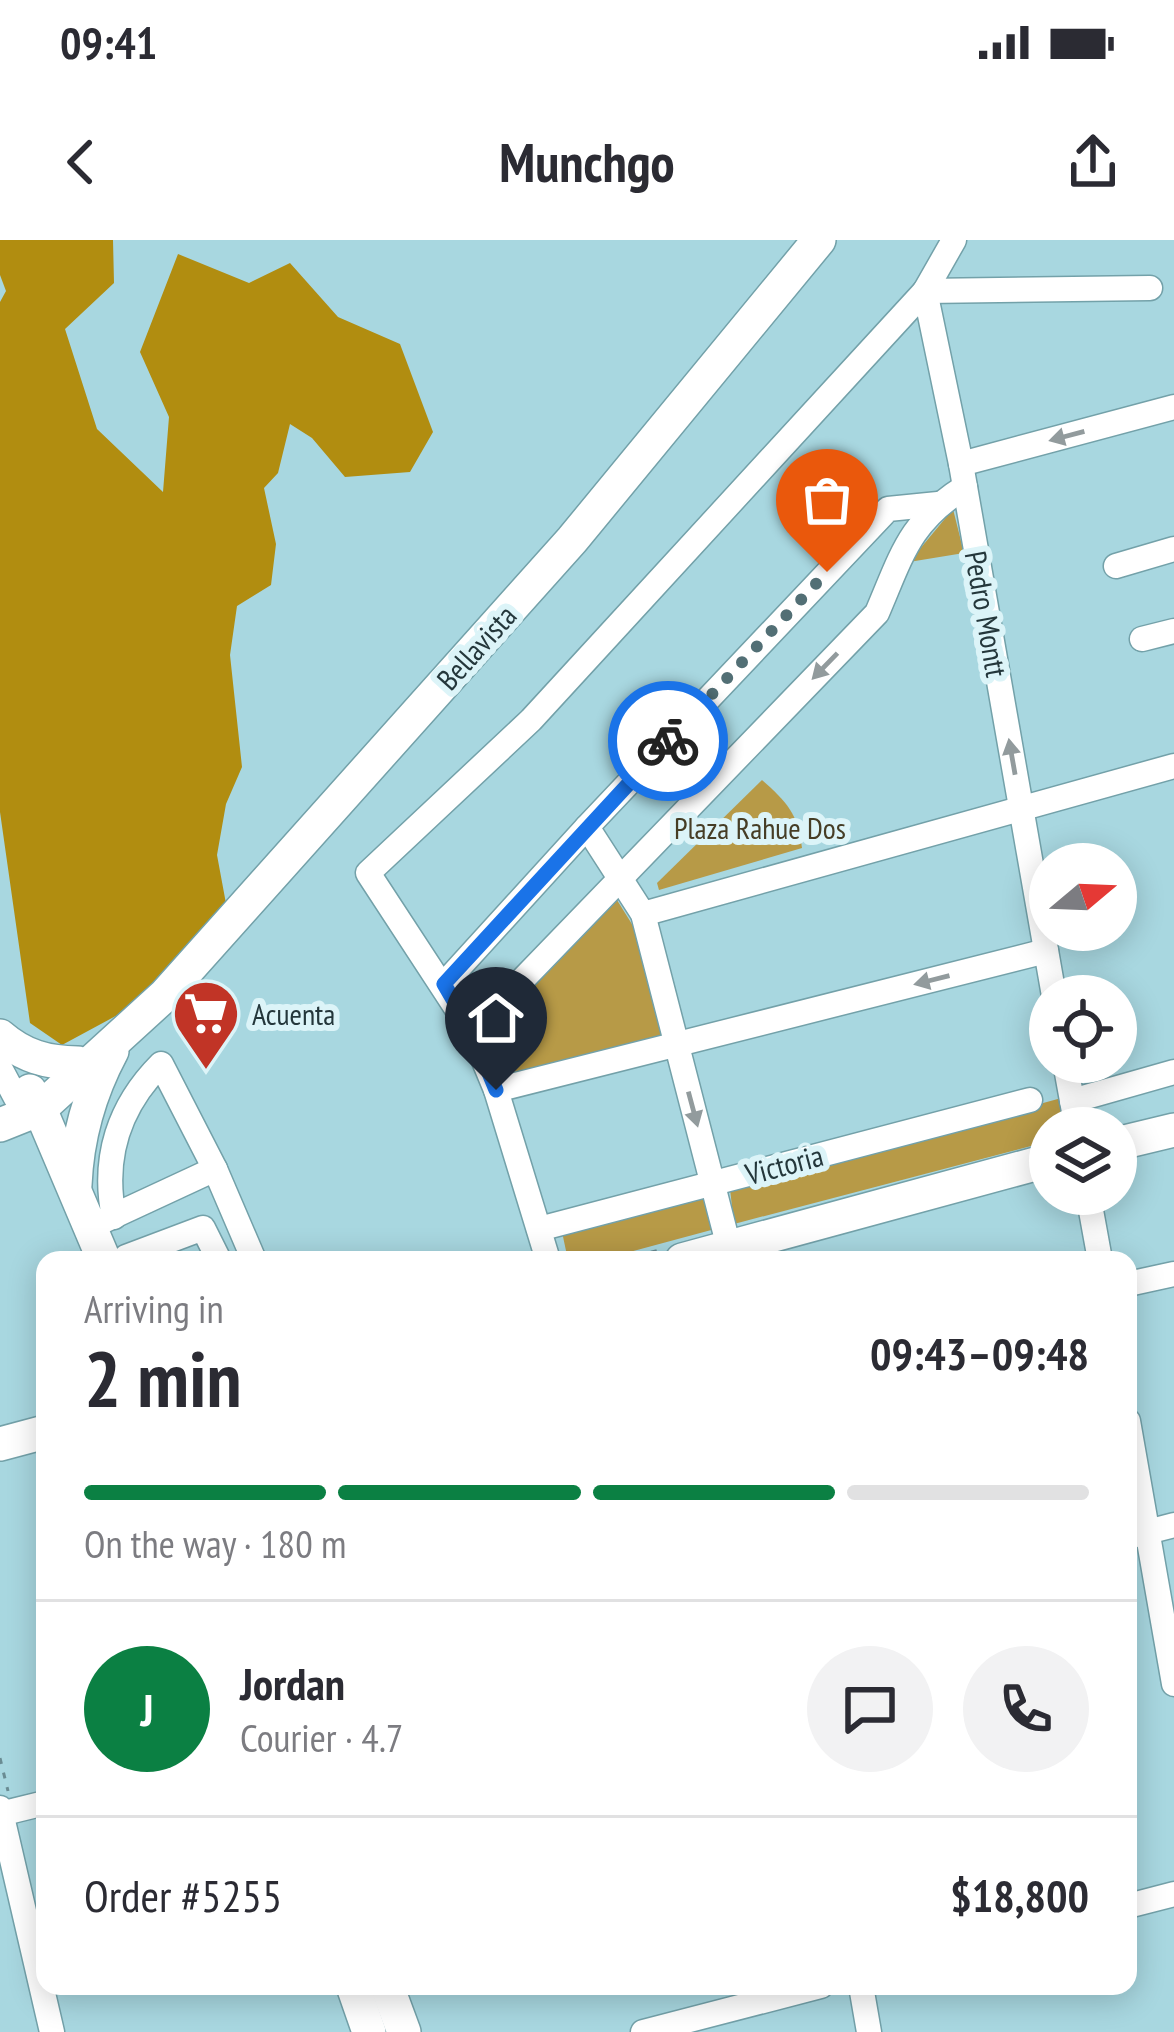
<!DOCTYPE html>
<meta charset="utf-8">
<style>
:root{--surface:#fff;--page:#f2f2f3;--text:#2b2b33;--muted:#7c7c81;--line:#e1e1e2;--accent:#0b8043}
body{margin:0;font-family:"PT Sans Narrow",sans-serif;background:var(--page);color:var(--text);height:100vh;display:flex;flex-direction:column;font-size:45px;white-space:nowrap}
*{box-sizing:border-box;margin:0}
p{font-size:39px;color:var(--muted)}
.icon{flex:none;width:66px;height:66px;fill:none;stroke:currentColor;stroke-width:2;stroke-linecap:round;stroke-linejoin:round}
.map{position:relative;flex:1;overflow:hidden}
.panel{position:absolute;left:36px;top:1011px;width:1101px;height:744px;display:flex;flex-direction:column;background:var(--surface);border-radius:24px;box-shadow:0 6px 30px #0003}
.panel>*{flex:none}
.needle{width:78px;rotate:71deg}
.fabs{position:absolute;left:1029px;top:603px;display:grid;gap:24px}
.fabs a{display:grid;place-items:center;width:108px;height:108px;border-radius:50%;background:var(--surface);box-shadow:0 6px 30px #0003;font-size:60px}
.pin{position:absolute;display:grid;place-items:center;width:102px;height:102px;color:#fff;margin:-123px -51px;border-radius:50% 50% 50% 0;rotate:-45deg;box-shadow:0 0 12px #0007}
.pin .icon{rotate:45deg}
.courier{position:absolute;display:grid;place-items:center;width:120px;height:120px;margin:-60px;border:9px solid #1a73e8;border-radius:50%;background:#fff;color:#222;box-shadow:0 3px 15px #0007}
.head em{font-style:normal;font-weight:600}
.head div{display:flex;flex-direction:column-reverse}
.head{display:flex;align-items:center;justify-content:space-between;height:204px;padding:0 48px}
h1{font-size:78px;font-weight:600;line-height:90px}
.bar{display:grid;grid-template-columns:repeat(4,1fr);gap:18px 12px;align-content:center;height:144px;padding:0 48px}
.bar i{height:15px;border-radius:9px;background:var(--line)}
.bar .active{background:var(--accent)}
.bar p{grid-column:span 4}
.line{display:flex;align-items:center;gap:30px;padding:0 48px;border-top:3px solid var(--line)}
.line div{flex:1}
.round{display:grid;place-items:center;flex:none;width:126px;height:126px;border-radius:63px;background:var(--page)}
.status{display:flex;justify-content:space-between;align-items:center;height:84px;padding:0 60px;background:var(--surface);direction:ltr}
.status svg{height:33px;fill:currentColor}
header{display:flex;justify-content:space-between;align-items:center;height:156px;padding:0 48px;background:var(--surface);font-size:54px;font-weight:600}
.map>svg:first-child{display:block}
.green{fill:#b79a47}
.forest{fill:#b18d10}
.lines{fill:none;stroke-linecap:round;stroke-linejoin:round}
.minor-casing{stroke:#73a1a9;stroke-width:27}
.major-casing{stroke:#73a1a9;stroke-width:36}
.path{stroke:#6a8c93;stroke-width:3;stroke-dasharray:6 9;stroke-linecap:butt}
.minor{stroke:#fff;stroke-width:24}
.major{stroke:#fff;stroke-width:33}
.oneway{fill:#929b9d}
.done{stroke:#526f75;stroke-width:12;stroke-dasharray:0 21.6}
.route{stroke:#1a73e8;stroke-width:15}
.labels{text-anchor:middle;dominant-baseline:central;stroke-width:12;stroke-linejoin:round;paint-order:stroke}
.street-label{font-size:30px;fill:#24373b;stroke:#dcf4f8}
.park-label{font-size:30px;fill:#463d25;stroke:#dcf4f8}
.poi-label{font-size:30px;fill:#24373b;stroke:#dcf4f8;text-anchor:start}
</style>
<div class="status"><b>09:41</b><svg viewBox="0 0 49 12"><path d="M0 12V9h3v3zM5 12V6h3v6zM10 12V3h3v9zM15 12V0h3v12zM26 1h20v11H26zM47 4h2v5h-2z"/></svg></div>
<header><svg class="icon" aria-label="back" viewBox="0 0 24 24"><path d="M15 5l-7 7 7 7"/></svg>Munchgo<svg class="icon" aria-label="share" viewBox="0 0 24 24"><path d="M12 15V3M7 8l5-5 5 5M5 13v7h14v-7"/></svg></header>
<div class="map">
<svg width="1174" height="1792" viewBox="0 0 1174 1792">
<rect width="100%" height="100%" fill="#a8d7e0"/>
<g class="green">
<path d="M953,269L964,313L909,322Z"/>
<path d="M762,540C787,562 798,574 802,608L659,650L657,643Z"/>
<path d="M617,660L635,689L664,795L504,841L485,793Z"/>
<path d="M1065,857L1069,888H1050V901L734,984L730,949Z"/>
<path d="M704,954L715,989L600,1020H568L562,992Z"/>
</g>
<path class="forest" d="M0,0H113L114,43L65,89L97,189L163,252L169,177L140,112L178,14L249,43L290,23L338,77L400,104L433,192L410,232L345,237L312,198L290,184L278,233L264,248L276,304L271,345L237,366L230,415L242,527L226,564L217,615L227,669L149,758L62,805L30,783L0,572V62L6,51L0,35Z"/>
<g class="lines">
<defs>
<g id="minor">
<path d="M925,51L961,224L1054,756"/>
<path d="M925,51L1150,48"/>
<path d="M961,224L1174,167"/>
<path d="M1116,326L1174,309"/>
<path d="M1142,399L1174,391"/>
<path d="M587,587L643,674L732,1019"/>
<path d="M643,674L1174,526"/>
<path d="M444,744L587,587L888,269L938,264"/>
<path d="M472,792L877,373C902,315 909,282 965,247"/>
<path d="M1065,822L1077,888"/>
<path d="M0,828L16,858"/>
<path d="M496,850L1046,711"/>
<path d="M1072,861L1174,832"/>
<path d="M1088,954L1100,1020"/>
<path d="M114,977C102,918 119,866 161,824L215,929L254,1020"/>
<path d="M103,981L215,929"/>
<path d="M539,989L1030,860"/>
<path d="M126,1017L203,988L219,1020"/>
<path d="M548,1020L496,850L472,792L368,633L531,480L925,51L954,0"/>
<path d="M1128,1044L1174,1034"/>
<path d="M1128,1181L1174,1444"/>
<path d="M1128,1297L1174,1285"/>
<path d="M0,1568L52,1792"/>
<path d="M0,1574L45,1563"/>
<path d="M1128,1666L1174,1654"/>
<path d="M861,1746L869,1792"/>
<path d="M643,1792L821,1746"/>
</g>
<g id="major">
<path d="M0,796C23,816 47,823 78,823"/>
<path d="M30,851L40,869L104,1020"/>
<path d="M0,885L40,869L165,755L572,300L819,0"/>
<path d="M1116,904L1174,890"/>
<path d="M75,945C77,898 90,852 112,811"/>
<path d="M682,1020L1050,920"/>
<path d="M0,1204L45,1192"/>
<path d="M353,1746L369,1792"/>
<path d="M387,1746L404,1792"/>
</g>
</defs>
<use href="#minor" class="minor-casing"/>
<use href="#major" class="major-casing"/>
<g class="path">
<path d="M622,1020L659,1010"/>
<path d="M0,1518L8,1551"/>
</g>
<use href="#minor" class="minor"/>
<use href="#major" class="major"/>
</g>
<defs><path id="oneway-solid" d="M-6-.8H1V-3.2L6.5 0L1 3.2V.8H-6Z" transform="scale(3)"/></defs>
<g class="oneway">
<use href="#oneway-solid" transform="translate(1067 196) rotate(165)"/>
<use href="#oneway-solid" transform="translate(825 426) rotate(134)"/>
<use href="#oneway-solid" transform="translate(1012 517) rotate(-100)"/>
<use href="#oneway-solid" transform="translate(932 740) rotate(166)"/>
<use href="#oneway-solid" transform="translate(693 869) rotate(75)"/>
</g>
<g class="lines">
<path class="done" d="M668,501L827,332"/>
<path class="route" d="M496,850L472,792L444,744L668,501"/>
</g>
<defs>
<symbol id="supermarket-pin" viewBox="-11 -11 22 30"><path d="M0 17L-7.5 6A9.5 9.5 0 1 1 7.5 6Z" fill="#c13426" stroke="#dcf4f8"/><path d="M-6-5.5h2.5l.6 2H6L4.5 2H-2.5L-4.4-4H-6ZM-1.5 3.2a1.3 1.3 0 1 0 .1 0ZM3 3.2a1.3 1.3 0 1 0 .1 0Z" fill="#fff"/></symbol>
</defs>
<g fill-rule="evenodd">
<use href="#supermarket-pin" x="168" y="735" width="76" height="104"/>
</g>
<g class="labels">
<g class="street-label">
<text transform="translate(987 374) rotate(80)">Pedro Montt</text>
<text transform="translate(476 407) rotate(-48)">Bellavista</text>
<text transform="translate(784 924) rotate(-15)">Victoria</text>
</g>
<g class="park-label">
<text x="760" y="587">Plaza Rahue Dos</text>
</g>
<g class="poi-label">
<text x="252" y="773">Acuenta</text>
</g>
</g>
</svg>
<div class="fabs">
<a><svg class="needle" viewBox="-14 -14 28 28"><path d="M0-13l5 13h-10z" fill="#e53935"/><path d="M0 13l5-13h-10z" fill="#7c7c81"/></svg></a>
<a><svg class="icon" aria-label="locate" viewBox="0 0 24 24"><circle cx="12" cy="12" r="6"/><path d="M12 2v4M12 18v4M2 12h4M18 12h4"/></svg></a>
<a><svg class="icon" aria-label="layers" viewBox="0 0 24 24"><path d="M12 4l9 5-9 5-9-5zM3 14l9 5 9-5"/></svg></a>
</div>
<div class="pin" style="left:827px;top:332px;background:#ea580c"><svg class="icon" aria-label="bag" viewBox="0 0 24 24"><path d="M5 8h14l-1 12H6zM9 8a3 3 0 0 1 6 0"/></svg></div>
<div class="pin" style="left:496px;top:850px;background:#1f2937"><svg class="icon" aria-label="home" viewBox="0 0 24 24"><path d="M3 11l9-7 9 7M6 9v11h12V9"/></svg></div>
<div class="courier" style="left:668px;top:501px"><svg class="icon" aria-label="bike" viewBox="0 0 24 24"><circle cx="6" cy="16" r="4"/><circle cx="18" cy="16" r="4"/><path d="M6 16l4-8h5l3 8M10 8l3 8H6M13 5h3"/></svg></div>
<section class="panel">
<div class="head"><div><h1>2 min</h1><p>Arriving in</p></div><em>09:43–09:48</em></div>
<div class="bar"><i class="active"></i><i class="active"></i><i class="active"></i><i></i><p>On the way · 180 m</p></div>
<div class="line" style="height:216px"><b class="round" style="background:var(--accent);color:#fff">J</b><div><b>Jordan</b><p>Courier · 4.7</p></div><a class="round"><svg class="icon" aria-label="chat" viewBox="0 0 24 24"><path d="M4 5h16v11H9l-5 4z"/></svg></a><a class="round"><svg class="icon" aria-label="phone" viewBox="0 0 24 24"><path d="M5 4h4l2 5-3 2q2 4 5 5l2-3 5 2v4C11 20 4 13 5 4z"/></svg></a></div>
<div class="line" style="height:156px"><div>Order #5255</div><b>$18,800</b></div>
</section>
</div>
